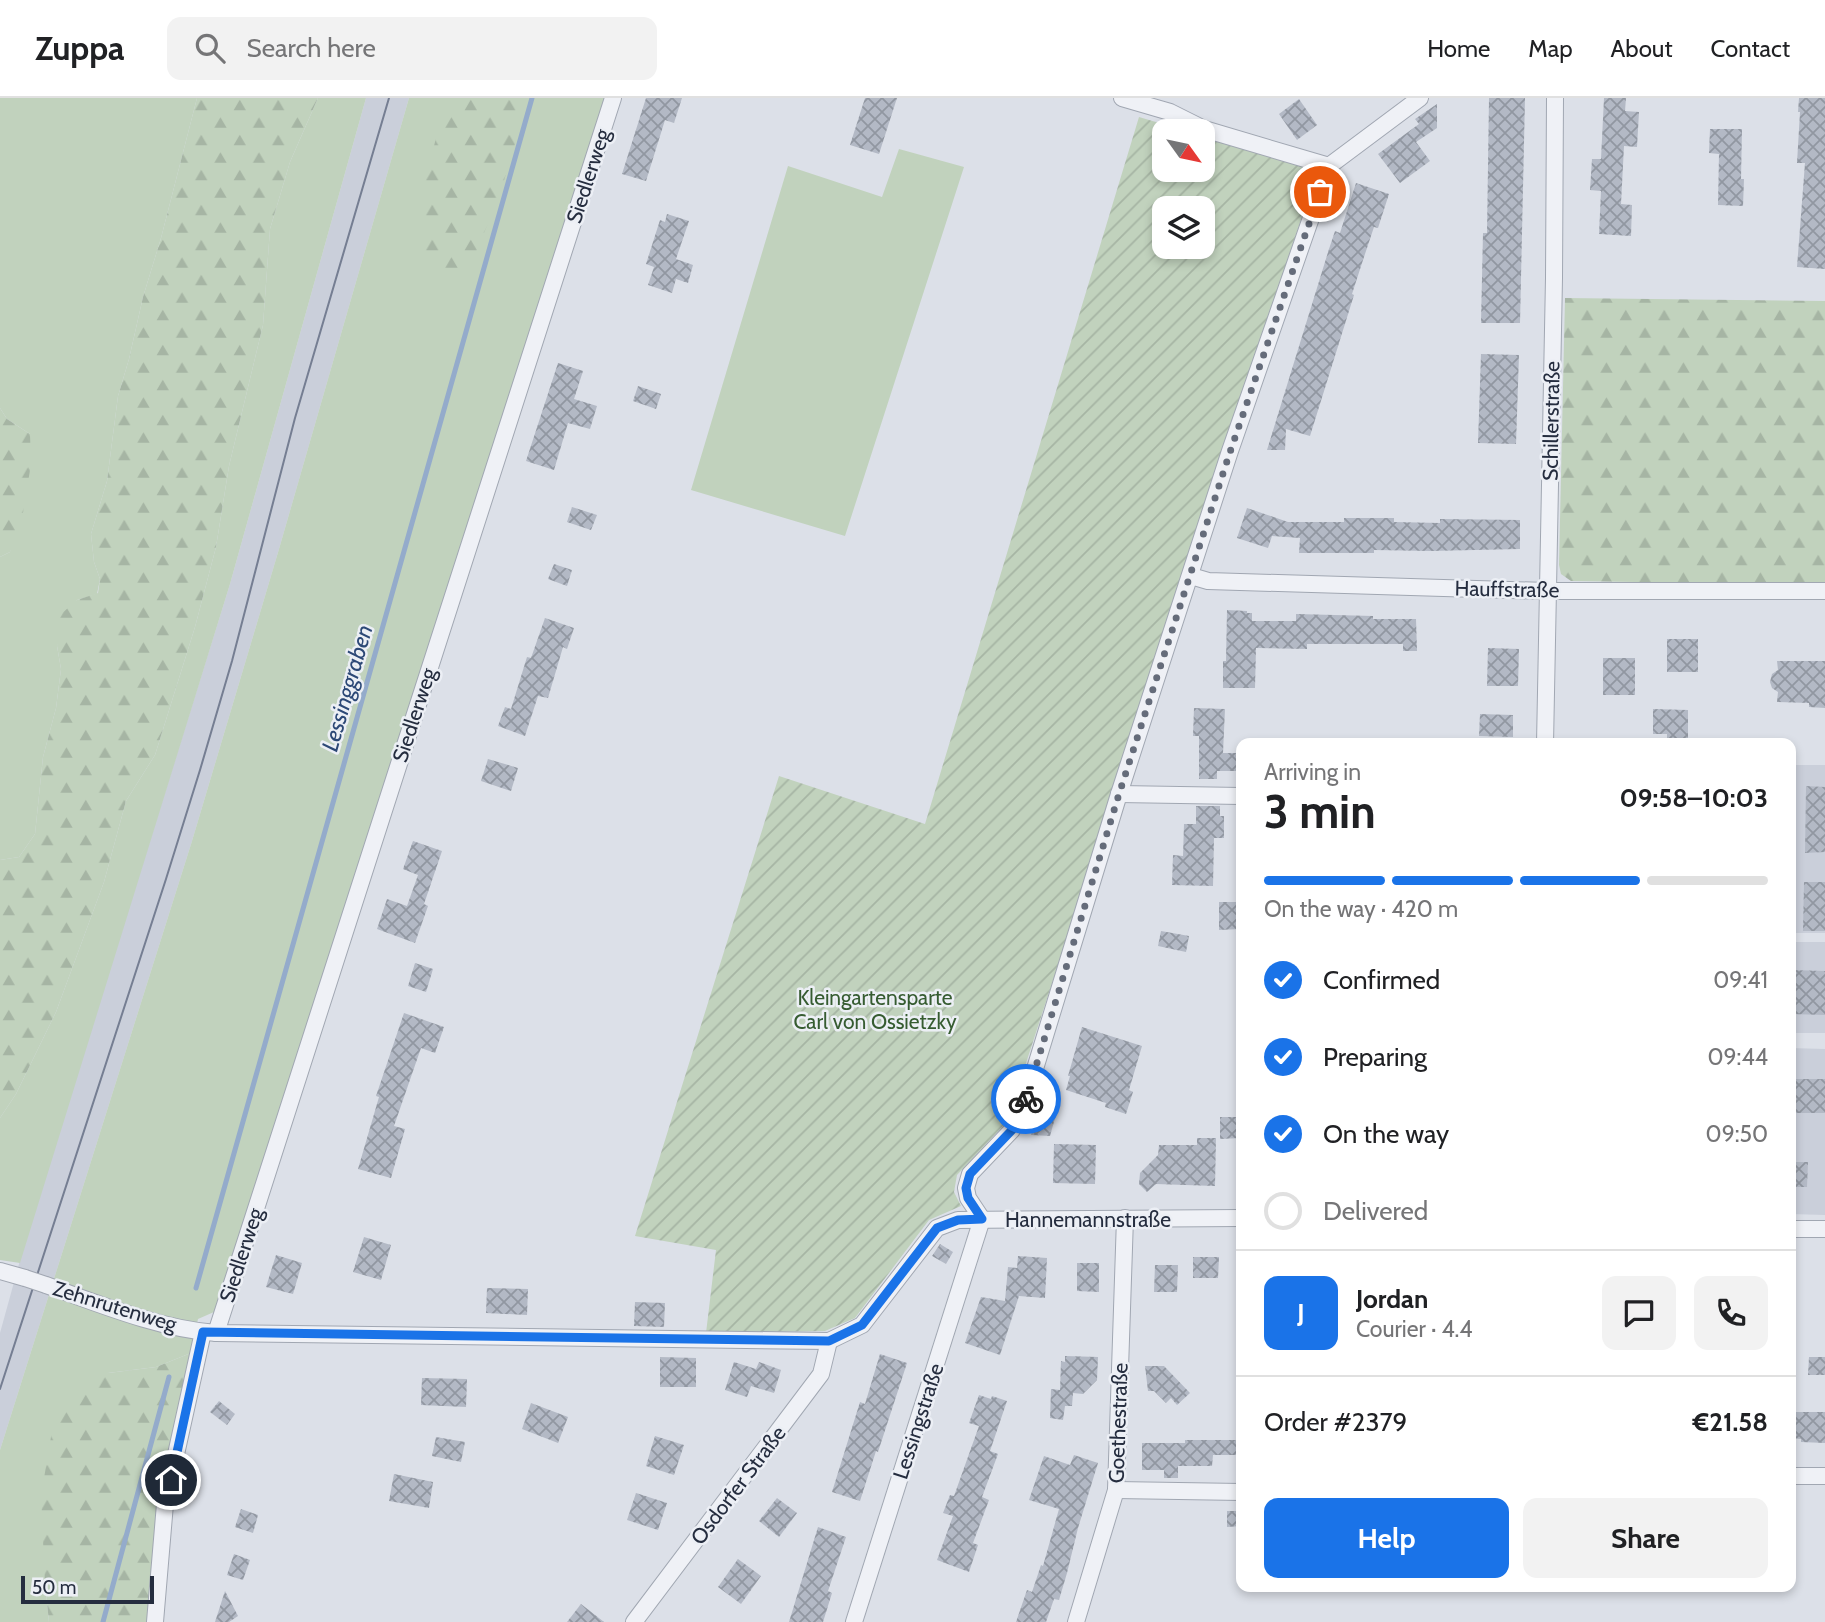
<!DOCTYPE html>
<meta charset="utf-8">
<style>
:root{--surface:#fff;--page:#f2f2f2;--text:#202124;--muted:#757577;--line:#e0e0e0;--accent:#1a73e8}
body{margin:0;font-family:Cabin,sans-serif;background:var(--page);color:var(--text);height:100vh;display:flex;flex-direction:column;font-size:26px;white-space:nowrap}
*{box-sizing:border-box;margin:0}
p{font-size:23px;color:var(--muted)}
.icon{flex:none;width:38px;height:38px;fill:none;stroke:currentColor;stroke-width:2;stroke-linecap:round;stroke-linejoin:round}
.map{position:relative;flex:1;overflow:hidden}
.sheet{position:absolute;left:1236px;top:640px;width:560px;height:854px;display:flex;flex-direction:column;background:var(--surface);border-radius:14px;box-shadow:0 4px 10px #0003}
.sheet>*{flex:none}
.needle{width:46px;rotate:123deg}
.buttons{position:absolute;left:1152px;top:21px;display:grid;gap:14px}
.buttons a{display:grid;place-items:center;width:63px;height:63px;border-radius:14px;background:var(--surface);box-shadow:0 4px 10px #0003;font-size:35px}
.scale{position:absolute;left:21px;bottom:18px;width:133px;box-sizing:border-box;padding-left:7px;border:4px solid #252d3f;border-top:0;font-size:19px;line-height:24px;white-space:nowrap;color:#252d3f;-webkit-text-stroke:5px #eceff5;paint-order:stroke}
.pin{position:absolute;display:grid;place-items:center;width:60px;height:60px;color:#fff;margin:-30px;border:4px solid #fff;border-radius:50%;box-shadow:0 2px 7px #0007}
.courier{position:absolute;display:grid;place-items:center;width:70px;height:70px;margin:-35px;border:5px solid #1a73e8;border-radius:50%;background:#fff;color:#222;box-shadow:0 2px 9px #0007}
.summary em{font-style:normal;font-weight:700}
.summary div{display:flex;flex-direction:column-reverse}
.summary{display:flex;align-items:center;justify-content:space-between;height:119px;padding:0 28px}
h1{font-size:46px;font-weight:700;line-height:52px}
.bar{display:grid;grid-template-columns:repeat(4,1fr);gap:10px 7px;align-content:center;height:84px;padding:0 28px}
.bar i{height:9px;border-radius:5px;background:var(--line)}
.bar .current{background:var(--accent)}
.bar p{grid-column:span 4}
.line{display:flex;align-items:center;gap:18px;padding:0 28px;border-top:2px solid var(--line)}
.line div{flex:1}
.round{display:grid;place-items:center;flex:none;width:74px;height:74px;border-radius:14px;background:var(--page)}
ol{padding:0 28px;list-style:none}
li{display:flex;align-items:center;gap:21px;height:77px}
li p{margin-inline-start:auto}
li .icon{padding:7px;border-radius:50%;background:var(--accent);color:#fff;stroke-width:4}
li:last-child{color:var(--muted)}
li i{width:38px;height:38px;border:4px solid var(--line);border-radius:50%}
.cta{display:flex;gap:14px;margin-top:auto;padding:14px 28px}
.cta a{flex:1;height:80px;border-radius:14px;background:var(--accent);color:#fff;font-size:28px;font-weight:700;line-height:80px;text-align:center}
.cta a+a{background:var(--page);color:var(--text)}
header{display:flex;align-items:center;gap:42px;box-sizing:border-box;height:98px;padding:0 35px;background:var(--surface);border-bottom:2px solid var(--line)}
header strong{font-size:33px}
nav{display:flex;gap:38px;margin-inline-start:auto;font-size:24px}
.search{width:490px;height:63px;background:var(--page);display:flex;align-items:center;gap:18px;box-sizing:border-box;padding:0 24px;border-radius:14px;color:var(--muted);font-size:26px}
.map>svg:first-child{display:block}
.built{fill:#cacfda}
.grass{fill:#c1d2bd}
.forest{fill:url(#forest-firs)}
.garden{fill:url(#garden-furrows);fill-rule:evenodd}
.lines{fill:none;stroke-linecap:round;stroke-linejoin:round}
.stream{stroke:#94abcb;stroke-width:5}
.building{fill:url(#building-cross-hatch)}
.minor-casing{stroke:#a1a7b2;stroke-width:18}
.minor{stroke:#eff1f6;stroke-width:16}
.tram{stroke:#757e92;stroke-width:2}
.minor-bridge-casing{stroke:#a1a7b2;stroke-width:18;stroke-linecap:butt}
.minor-bridge{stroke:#eff1f6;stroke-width:16}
.done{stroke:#656c7a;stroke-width:7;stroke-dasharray:0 12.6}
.route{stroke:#1a73e8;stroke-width:9}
.labels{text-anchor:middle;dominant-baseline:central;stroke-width:5;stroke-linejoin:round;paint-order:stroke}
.street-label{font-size:21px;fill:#252d3f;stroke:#eceff5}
.park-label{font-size:21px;fill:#365c31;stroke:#eceff5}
.water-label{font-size:23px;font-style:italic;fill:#2c4876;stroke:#eceff5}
</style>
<header>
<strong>Zuppa</strong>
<div class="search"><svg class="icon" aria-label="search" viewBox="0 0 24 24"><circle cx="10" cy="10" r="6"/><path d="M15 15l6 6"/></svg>Search here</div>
<nav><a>Home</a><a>Map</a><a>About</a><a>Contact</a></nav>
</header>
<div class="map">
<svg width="1825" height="1524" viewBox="0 0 1825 1524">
<defs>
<pattern id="forest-firs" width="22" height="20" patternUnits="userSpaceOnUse" patternTransform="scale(1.75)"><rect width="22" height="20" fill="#c1d2bd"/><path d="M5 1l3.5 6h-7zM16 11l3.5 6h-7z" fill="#a6b5a4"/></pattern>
<pattern id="garden-furrows" width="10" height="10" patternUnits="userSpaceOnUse" patternTransform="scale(1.75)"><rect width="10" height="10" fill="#c1d2bd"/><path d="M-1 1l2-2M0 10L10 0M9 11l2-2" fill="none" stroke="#a6b5a4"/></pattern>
<pattern id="building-cross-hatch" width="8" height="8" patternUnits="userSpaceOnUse" patternTransform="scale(1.75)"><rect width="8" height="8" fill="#b3b9c5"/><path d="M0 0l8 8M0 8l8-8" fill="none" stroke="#9197a1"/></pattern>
</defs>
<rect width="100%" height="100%" fill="#dce0e8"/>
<g class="built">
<path d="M366,0H409L279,451L192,743L0,1352V1235L27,1137L230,486Z"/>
<path d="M1794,667H1825V835H1792Z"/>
<rect x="1790" y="844" width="35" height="91"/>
<path d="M1790,950L1825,951V1117L1790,1116Z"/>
</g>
<g class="grass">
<path d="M0,0H197L161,140L143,199L129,261L118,298L107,383L91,436L94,464L100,481L97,496L77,502L57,548L61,571L56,610L43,659L35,736L19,759L0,762V459L10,454L30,336L7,321L0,310Z"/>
<path d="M318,0H366L230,486L20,1165L0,1162V1020L16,996L56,914L104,784L126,703L155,657L195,529L216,449L229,368L263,227L270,131L290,64Z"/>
<path d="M409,0H606L214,1214L198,1221L191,1255L156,1269L108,1275L45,1486L49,1524H0V1352L192,743L279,451Z"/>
<path d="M899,51L964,69L845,438L691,392L788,68L882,99Z"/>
</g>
<g class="forest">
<path d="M197,0H318L290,64L270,131L263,227L229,368L216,449L195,529L155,657L126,703L104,784L56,914L16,996L0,1020V762L19,759L35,736L43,659L56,610L61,571L57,548L60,517L77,502L98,495L100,481L94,464L91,436L107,383L118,298L129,261L143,199L161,140Z"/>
<path d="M446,0H529L499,99L471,166L441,178L420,159L422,96Z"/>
<path d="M1565,200L1825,203V487L1571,483L1561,476L1559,467Z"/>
<path d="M0,310L7,321L30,336L31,366L20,433L10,454L0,459Z"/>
<path d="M191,1255L149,1524H49L45,1486L41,1398L54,1321L62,1302L82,1286L108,1275L156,1269Z"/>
</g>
<path class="garden" d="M1139,19L1186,33H1164V72H1202V38L1303,69L1311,78V91L1012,1008L1004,1027L957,1077L954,1094L961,1108L929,1122L855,1220L825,1233L706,1235L716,1152L635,1138L779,678L925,726ZM1164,110H1202V149H1164Z"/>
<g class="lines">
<g class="stream">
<path d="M196,1190L532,0"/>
<path d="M103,1524L169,1279"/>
</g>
</g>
<g class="building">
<path d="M646,0H682L674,25L665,22L646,83L622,76Z"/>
<path d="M865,0H897L879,56L850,47Z"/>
<path d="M1489,0H1525L1520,225H1481L1483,135H1487Z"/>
<path d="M1604,0H1626L1625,13L1639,14L1637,49L1624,48L1621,106L1632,107L1631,138L1599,136L1601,93L1590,92L1592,61H1601Z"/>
<path d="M1799,0H1825V171L1797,169L1805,65H1797L1800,14H1798Z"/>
<path d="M1299,1L1317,27L1297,42L1279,16Z"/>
<path d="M1437,6V30L1416,44L1430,63L1400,85L1378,56L1419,26L1415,21Z"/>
<path d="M1710,31H1742L1741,81H1744L1743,108L1718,107L1719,56L1709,55Z"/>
<path d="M1356,85L1389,96L1378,130L1374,129L1363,162L1352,196L1354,197L1310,338L1286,331L1285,352H1267L1329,151L1335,133L1340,135Z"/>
<path d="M667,116L689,123L676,161L693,167L688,185L676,181L672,195L648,187L654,169L646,166L660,122L665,124Z"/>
<path d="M1481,256L1519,257L1516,346L1478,345Z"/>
<path d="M558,265L583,273L574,301L597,308L590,331L568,325L554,372L526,363Z"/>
<path d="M638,288L661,296L656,311L633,303Z"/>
<path d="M572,409L597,417L591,432L567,424Z"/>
<path d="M1247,410L1288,424H1344V420H1394V424L1440,425V421L1520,422V451L1430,453L1374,452V455H1299L1300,440L1272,438L1268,450L1237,440Z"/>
<path d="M554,466L572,472L567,488L548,481Z"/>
<path d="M1227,512L1247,513V515H1252V523H1296V516L1373,518V521H1416L1417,553H1403V546H1307V551L1256,550L1255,590H1223V563H1226Z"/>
<path d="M545,520L574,530L567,551L563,549L548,600L538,598L525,638L498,628L505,609L511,611L527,559L531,560Z"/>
<rect x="1667" y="541" width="31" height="33"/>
<path d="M1488,550L1519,551L1518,588H1487Z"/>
<rect x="1603" y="560" width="32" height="37"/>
<path d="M1777,563H1825V610L1809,609V605L1777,604L1778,594L1772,590L1770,584L1772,576L1778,572Z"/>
<path d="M1194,610L1225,611L1223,655H1241V673H1217V681H1199V638H1193Z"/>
<path d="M1653,611L1688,612V646H1667V636H1653Z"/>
<path d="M1480,616L1513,617V639L1479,638Z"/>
<path d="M488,661L518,670L511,693L481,683Z"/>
<path d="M1806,688L1825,689V754L1805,755Z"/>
<path d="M1196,708H1220V718H1224V740H1214L1213,788L1172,787L1173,757L1183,758L1184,726H1196Z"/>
<path d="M413,743L442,753L424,806L428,808L415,845L377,831L387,801L407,808L418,777L403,771Z"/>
<path d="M1804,784H1825V833H1803Z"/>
<path d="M1219,804H1241V831L1219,832Z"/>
<path d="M1161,833L1189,838L1186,854L1158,848Z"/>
<path d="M415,865L433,871L426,894L408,888Z"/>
<path d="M1790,872L1825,873V917L1790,916Z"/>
<path d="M404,915L444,929L435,955L421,950L394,1028L405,1031L391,1080L358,1071L379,999L376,998Z"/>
<path d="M1082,929L1142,948L1129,992L1133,994L1126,1016L1105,1009L1106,1005L1066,992L1070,978H1068Z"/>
<rect x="1790" y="981" width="35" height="34"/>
<path d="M1040,1008L1057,1013L1050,1038L1031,1037Z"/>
<path d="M1220,1019H1241V1040L1220,1041Z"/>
<path d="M1197,1040H1216L1215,1088L1156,1086L1147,1094L1139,1086L1140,1075L1158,1057L1159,1047H1197Z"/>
<path d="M1054,1046L1096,1047L1095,1086L1053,1085Z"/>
<path d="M1790,1064H1808L1807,1089H1790Z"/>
<path d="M364,1139L391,1147L381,1182L353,1174Z"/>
<path d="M940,1146L953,1154L946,1166L932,1158Z"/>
<path d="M276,1157L302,1165L293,1196L266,1189Z"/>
<path d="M1018,1158L1047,1160L1045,1200L1019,1198L1000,1257L965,1245L981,1199L1005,1203L1008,1169L1017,1170Z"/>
<path d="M1193,1159H1219L1218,1180H1193Z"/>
<path d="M1077,1165H1099V1194L1077,1193Z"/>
<path d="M1155,1167H1178L1177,1194H1154Z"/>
<path d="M487,1190L528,1191L527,1217L486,1215Z"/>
<path d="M635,1204L665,1205L664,1229L634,1228Z"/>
<path d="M880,1256L907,1265L878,1354L876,1353L860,1403L832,1394L860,1304L865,1306Z"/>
<path d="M1065,1258L1098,1259L1097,1282L1083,1296L1073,1295L1072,1308H1065L1063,1322L1050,1320L1051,1291L1060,1292L1061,1263L1065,1264Z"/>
<path d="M660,1259L696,1260V1289H660Z"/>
<path d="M1809,1259H1825V1277H1808Z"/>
<path d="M734,1264L756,1271L759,1264L781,1272L774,1295L751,1288L747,1299L725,1292Z"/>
<path d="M1145,1268H1164L1190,1295L1177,1307L1171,1300L1166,1305L1154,1293H1148Z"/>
<path d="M422,1280L467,1281L466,1309L421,1307Z"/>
<path d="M979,1297L991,1301L992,1298L1007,1303L990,1353L998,1356L982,1399L989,1402L973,1445L978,1447L969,1474L937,1462L953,1418L943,1415L950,1397L954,1398L979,1328L969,1325Z"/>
<path d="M219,1303L235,1316L227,1327L210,1314Z"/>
<path d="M531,1305L568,1319L558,1345L522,1331Z"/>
<path d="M1790,1314H1825V1345L1801,1344V1341L1790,1340Z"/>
<path d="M655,1338L684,1347L674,1377L646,1368Z"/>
<path d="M436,1339L465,1344L461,1364L432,1358Z"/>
<path d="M1185,1342H1241V1357H1213L1212,1368H1178V1380H1164V1372H1142V1345H1185Z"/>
<path d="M1074,1357L1098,1365L1078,1430L1067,1475L1059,1502L1054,1501L1046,1524H1016L1027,1492L1032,1494L1041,1467L1043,1468L1059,1411L1029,1402L1044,1358L1070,1367Z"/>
<path d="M394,1376L433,1384L429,1410L389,1403Z"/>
<path d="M636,1395L667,1405L658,1432L627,1422Z"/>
<path d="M777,1400L797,1415L779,1439L759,1423Z"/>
<path d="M241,1411L258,1417L253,1435L235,1429Z"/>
<path d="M1227,1413H1241V1428L1227,1429Z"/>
<path d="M818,1429L846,1439L828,1493L832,1495L823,1524H789Z"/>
<path d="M234,1456L250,1462L243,1482L227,1477Z"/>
<path d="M738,1461L761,1478L741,1506L718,1489Z"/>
<path d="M225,1493L238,1518L229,1524H215Z"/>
<path d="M581,1506L604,1524H567Z"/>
</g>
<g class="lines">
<defs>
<g id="minor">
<path d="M1122,0L1170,14L1204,31L1329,68"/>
<path d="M1191,478L1208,483L1547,493H1825"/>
<path d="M1545,646L1554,180L1555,0"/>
<path d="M1119,696L1241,698"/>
<path d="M982,1121L968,1100L966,1090L970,1076L1012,1032L1023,1010L1119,696L1230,353L1329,68L1420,0"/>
<path d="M1790,1131H1825"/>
<path d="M0,1173L25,1180"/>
<path d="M46,1187C99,1206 160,1231 216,1235L829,1243L862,1227L937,1130L958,1122L1241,1120"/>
<path d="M216,1235L613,0"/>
<path d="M1790,1378H1825"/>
<path d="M1116,1392L1241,1394"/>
<path d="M155,1524L165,1406L203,1234"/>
<path d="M634,1524L821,1276L829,1243"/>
<path d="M854,1524L982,1121"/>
<path d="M1076,1524L1116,1392L1125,1120"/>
</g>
</defs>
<use href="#minor" class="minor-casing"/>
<use href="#minor" class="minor"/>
<path class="tram" d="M0,1291L166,781L200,672L232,563L295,320L389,0"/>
<defs>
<path id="minor-bridge" d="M25,1180L46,1187"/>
</defs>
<use href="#minor-bridge" class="minor-bridge-casing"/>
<use href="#minor-bridge" class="minor-bridge"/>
</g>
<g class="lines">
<path class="done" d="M1026,1001L1119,696L1230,354L1320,94"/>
<path class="route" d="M171,1382L203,1234L829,1243L862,1227L937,1130L958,1122L982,1121L968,1100L966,1090L970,1076L1012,1032L1026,1001"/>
</g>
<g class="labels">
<g class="street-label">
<text transform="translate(588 78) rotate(-72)">Siedlerweg</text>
<text transform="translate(1551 323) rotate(-89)">Schillerstraße</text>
<text transform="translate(1507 491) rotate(1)">Hauffstraße</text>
<text transform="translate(414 617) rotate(-72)">Siedlerweg</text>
<text x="1088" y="1121">Hannemannstraße</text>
<text transform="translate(241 1157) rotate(-72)">Siedlerweg</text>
<text transform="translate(115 1208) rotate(17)">Zehnrutenweg</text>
<text transform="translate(918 1323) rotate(-72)">Lessingstraße</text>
<text transform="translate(1118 1325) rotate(-88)">Goethestraße</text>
<text transform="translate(738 1387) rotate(-53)">Osdorfer Straße</text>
</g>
<g class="park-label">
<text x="875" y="899">Kleingartensparte<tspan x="875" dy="24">Carl von Ossietzky</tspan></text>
</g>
<g class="water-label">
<text transform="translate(347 590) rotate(-74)">Lessinggraben</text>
</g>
</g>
</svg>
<div class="buttons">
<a><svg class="needle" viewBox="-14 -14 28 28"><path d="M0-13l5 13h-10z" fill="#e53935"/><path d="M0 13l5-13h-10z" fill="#757577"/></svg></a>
<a><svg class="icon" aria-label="layers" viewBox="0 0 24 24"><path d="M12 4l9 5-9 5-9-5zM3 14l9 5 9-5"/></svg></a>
</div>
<div class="scale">50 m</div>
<div class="pin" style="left:1320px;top:94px;background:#ea580c"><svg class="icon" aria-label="bag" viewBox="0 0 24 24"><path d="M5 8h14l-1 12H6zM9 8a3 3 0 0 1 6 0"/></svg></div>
<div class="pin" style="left:171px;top:1382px;background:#1f2937"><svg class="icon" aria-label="home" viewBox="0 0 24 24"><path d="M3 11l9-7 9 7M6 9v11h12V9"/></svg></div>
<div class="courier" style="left:1026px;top:1001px"><svg class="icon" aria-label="bike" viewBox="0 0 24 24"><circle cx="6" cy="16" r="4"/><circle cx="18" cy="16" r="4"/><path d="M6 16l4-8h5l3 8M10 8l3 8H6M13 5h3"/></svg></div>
<section class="sheet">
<div class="summary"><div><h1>3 min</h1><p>Arriving in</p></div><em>09:58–10:03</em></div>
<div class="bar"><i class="current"></i><i class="current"></i><i class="current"></i><i></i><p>On the way · 420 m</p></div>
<ol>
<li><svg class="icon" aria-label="check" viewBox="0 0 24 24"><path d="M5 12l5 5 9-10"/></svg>Confirmed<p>09:41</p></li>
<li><svg class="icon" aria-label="check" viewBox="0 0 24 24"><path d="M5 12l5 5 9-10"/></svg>Preparing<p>09:44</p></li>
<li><svg class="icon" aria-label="check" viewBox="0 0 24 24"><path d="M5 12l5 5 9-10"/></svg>On the way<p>09:50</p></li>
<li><i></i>Delivered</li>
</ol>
<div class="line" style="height:126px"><b class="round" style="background:var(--accent);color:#fff">J</b><div><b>Jordan</b><p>Courier · 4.4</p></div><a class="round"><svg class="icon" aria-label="chat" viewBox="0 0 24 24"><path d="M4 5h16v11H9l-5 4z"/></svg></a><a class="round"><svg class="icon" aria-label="phone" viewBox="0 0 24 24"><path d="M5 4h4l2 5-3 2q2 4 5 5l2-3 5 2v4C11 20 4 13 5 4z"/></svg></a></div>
<div class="line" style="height:91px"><div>Order #2379</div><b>€21.58</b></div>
<div class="cta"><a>Help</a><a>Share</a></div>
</section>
</div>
